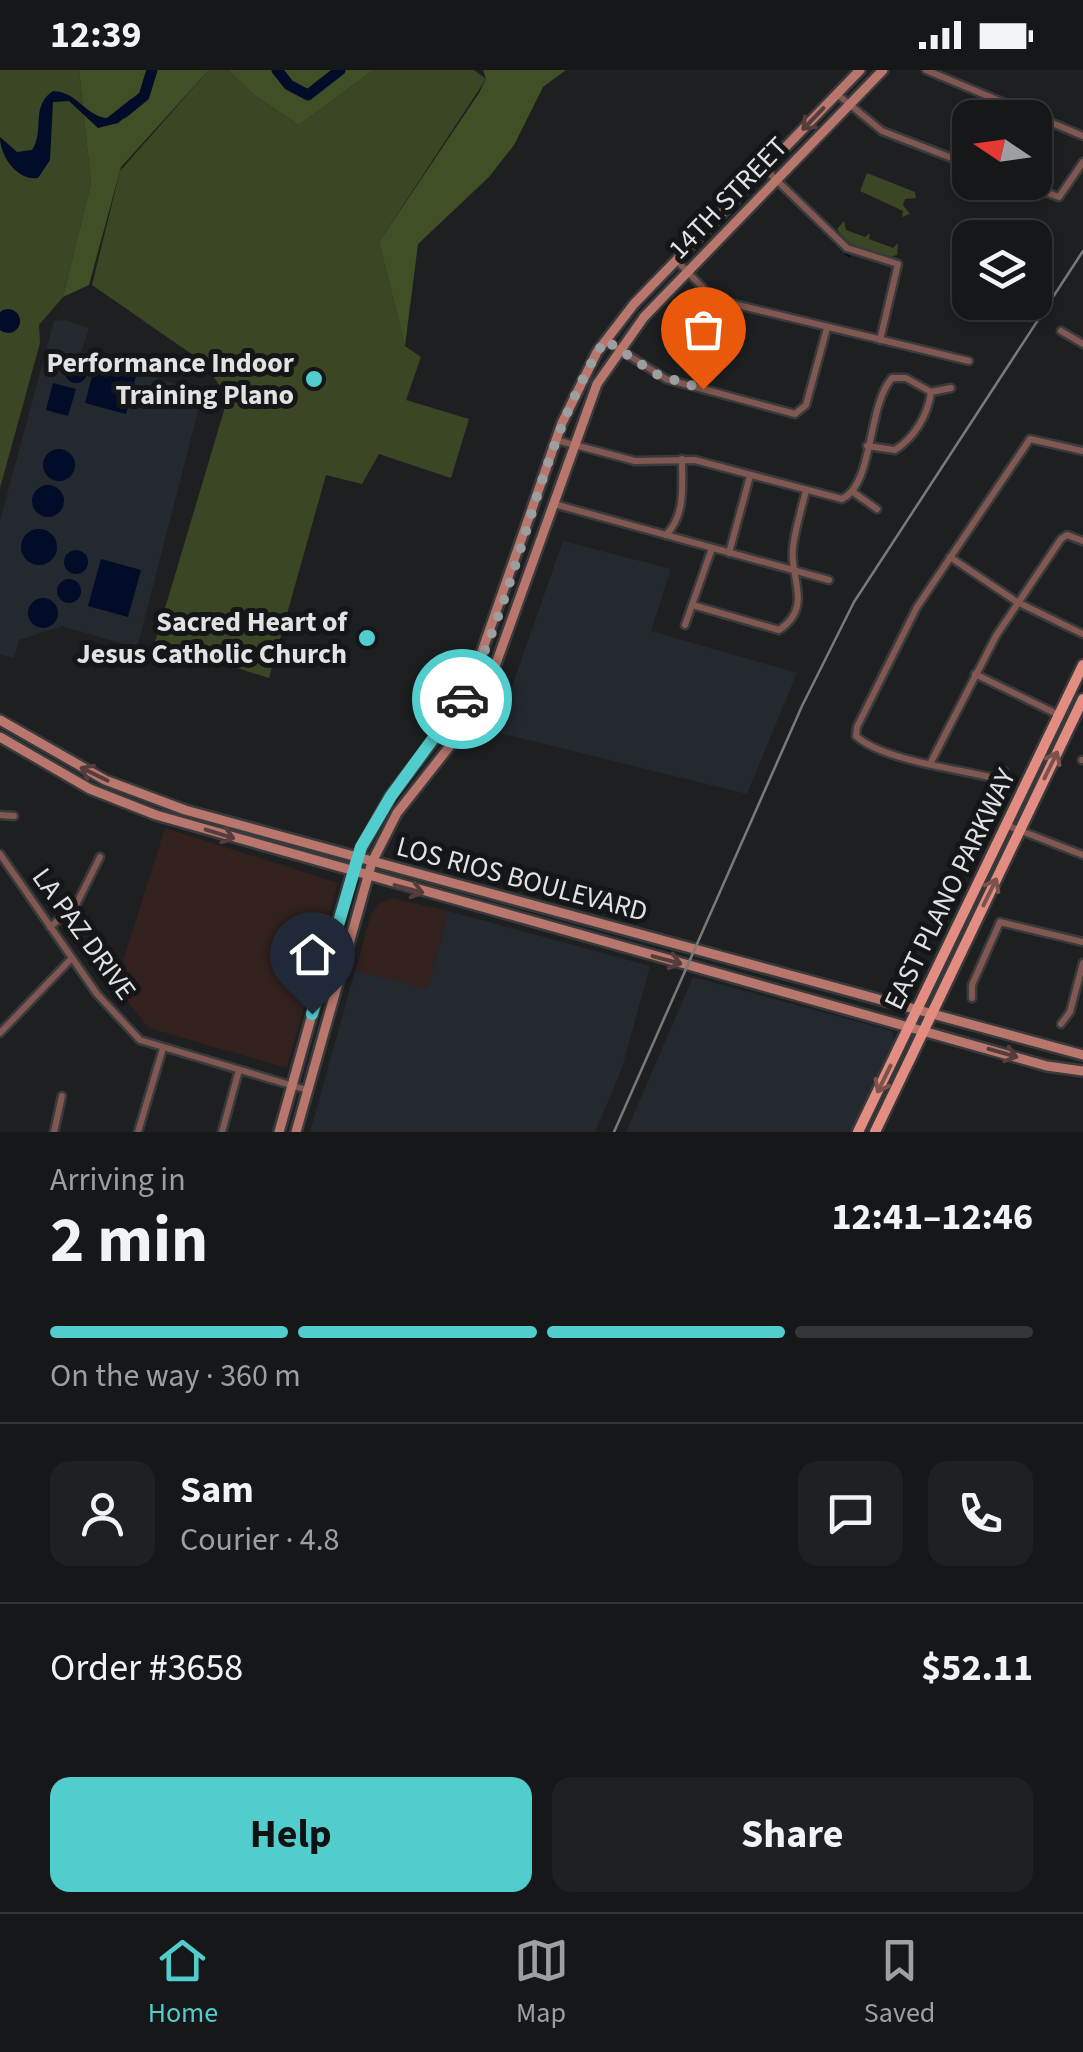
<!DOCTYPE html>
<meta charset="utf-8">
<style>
:root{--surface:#161719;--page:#1f2022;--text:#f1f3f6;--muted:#9e9fa2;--line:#353638;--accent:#52cdcd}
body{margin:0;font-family:"Source Sans 3",sans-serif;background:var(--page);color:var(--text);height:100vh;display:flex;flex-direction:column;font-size:38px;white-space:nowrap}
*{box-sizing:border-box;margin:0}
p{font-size:32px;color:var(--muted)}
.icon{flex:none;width:55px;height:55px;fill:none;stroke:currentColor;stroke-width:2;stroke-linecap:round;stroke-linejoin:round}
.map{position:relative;height:1062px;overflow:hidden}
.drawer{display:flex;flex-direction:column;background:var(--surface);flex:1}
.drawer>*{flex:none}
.needle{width:65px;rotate:283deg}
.buttons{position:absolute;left:952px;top:30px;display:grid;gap:20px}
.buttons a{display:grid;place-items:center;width:100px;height:100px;border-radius:20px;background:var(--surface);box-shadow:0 5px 15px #0003,0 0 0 2px var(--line);font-size:50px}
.pin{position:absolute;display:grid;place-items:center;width:85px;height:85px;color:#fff;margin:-102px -42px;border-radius:50% 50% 50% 0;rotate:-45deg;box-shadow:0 0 10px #0007}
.pin .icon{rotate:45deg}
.courier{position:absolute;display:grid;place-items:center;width:100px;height:100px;margin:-50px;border:8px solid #52cdcd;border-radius:50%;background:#fff;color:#222;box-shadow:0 2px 12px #0007}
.overview em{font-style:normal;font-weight:700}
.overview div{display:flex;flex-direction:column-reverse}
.overview{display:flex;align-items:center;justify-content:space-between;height:170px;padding:0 50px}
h1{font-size:65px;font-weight:700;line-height:75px}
.bar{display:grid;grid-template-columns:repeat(4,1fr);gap:15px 10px;align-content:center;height:120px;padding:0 50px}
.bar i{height:12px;border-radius:8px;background:var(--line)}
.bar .selected{background:var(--accent)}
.bar p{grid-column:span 4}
.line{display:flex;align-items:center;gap:25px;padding:0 50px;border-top:2px solid var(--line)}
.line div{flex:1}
.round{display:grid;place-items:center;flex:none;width:105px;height:105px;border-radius:20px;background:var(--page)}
.primary-button{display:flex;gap:20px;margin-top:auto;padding:20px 50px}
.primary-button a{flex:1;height:115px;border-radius:20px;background:var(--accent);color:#111;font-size:40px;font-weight:700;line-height:115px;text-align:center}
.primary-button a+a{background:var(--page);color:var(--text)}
.status{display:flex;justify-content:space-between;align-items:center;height:70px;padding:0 50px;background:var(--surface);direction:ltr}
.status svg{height:28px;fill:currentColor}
.dock{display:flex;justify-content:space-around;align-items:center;height:140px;border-top:2px solid var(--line);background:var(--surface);font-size:28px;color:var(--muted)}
.dock a{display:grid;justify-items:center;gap:5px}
.dock .selected{color:var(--accent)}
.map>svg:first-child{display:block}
.commercial{fill:#33211e}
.built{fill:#24292f}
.green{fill:#3b4625}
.forest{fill:#414f26}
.water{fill:#000c28}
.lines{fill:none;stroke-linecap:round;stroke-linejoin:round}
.stream{stroke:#000c28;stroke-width:2.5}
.river{stroke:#000c28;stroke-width:11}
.street-casing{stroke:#393a3c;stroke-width:11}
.secondary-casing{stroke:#393a3c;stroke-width:14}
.primary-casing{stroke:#393a3c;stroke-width:15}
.street{stroke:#805751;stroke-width:6}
.secondary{stroke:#b8766d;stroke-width:9}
.primary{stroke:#e38d82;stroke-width:10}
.rail{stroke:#797a7c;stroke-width:2.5}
.oneway{stroke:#563c3a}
.oneway2{stroke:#7c524d}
.done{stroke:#9d9ea0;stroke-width:10;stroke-dasharray:0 18}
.route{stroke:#52cdcd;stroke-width:12}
.poi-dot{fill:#52cdcd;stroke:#141618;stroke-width:4}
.labels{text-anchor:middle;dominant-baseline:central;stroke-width:10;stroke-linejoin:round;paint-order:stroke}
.street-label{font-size:28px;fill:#e1e2e4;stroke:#141618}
.poi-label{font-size:28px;font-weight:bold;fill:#e1e2e4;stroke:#141618;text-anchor:end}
</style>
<div class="status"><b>12:39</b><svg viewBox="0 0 49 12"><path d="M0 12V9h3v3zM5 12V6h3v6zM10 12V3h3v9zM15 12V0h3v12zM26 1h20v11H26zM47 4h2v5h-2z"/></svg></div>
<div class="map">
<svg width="1083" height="1062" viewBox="0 0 1083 1062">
<rect width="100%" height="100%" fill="#1e1f21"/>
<g class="commercial">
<path d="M165,758L338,813L287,998L149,958L115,916Z"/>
<path d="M392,828L448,841L428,920L355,901L371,844L379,833Z"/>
</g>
<g class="built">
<path d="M65,250L89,258L80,285L203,322L137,578L62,556L19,570L14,588L0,584V451L54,251Z"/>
<path d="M563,471L671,499L651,561L797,603L747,724L496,662Z"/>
<path d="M448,841L650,896L622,998L595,1062H310L355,901L428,919Z"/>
<path d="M693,907L892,961L895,975L853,1062H626Z"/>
</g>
<g class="green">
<path d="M0,0H79L91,113L63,227L39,255L40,273L0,418Z"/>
<path d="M209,0H228L254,25L299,55L374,0H474L486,9L379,172L405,276L421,287L406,330L469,349L451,408L379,384L362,414L326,405L269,608L155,572L228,327L203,292L92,215L120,101Z"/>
<path d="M867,103L915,122L916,128L905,129L903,135L910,144L902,147L903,141L860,121Z"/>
<path d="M844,151L846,160L865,167L870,163L869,169L893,178L898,173L897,185C875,191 849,177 837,159Z"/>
</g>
<g class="forest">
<path d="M79,0H209L121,97L89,215L63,227L91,113Z"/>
<path d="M228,0H374L299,55L254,25Z"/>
<path d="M483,0H566L543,17L514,75L489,107L418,174L405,276L379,172L479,23L486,9Z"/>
</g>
<g class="water">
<path d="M53,21C78,22 85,46 107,48L131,29L137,37L118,53L98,58L69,31L53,32L50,90L38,108C17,111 0,86 0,67L17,82L32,80C45,61 30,36 53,21Z"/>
<circle cx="8" cy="251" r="12"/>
<circle cx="76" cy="302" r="11"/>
<path d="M95,295L136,306L126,344L85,333Z"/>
<path d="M53,313L76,319L68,346L46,340Z"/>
<circle cx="59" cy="395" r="16"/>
<circle cx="48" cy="431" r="16"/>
<circle cx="39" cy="477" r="18"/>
<circle cx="76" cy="492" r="12"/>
<path d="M101,489L141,500L128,547L88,536Z"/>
<circle cx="69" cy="521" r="12"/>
<circle cx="43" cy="543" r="15"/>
</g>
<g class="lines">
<path class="stream" d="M846,184L849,186"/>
<g class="river">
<path d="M277,0L289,15L308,25L340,0"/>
<path d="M123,43L144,26L152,0"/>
</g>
<defs>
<g id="street">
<path d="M926,0L1083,66"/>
<path d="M837,24L882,61L970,95"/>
<path d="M765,99L847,178L898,194L880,270"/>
<path d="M1017,112L1059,127L1083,92"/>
<path d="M676,190L706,221L725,232L969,291"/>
<path d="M1061,261L1083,274"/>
<path d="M606,271L666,309L795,344L806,335L827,258"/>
<path d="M931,322L951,318"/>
<path d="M556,370L635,391L695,390L842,429C874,414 867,336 892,308H906L931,322C928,345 914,368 895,380L867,376"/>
<path d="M853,422L877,439"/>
<path d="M554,434L829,510"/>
<path d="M666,465C686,444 682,416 682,389"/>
<path d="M729,483L750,406"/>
<path d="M950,487L1017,532L1083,564"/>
<path d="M696,536L779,560C814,537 789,507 793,478C795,459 801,440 806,421"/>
<path d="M685,555L711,481"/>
<path d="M975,604L1059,645"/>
<path d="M1082,690H1083"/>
<path d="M931,692L996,566L1061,469L1067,465L1083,471"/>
<path d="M1004,701L994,708C958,699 882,690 856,666L857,657L917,537L1030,369L1083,381"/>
<path d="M0,745L14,746"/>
<path d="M1006,755L1083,785"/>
<path d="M0,784L97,924L140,970L307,1020"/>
<path d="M50,857L76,835L100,787"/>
<path d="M972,928V915L1000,852L1083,872"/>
<path d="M1061,954L1070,942L1083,893"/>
<path d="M0,963L71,889"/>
<path d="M54,1062L62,1026"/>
<path d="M138,1062L163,978"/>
<path d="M222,1062L239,1000"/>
</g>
<g id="secondary">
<path d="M0,650L105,710L185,740L1083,985"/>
<path d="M0,667L90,719L156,745L1047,996L1083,1001"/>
<path d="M279,1062L356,788L391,725L450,649L472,610L562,353L597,282L634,234L860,0"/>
<path d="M296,1062L372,792L397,743L453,672L489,613L597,314L644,247L883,0"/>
</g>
<g id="primary">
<path d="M858,1062L1083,595"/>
<path d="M875,1062L1083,629"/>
</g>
</defs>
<use href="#street" class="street-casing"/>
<use href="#secondary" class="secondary-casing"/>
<use href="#primary" class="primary-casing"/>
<use href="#street" class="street"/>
<use href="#secondary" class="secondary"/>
<use href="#primary" class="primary"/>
<path class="rail" d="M614,1062L802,636L854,532L1083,181"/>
</g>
<defs><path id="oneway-shaft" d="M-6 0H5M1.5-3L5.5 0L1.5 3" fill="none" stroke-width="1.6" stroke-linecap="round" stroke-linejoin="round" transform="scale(2.5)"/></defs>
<g class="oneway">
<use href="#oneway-shaft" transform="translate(813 49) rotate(134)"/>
<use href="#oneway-shaft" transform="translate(94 704) rotate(-154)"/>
<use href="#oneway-shaft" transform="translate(220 764) rotate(17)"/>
<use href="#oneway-shaft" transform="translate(409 819) rotate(15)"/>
<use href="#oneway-shaft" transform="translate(667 890) rotate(15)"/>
<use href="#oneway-shaft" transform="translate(1003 983) rotate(16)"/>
</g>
<g class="oneway2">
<use href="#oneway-shaft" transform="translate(1051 695) rotate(-64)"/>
<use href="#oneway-shaft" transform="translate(990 822) rotate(-64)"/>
<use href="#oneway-shaft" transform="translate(884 1009) rotate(116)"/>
</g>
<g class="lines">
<path class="done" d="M462,629C523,515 535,380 605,270L656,304L703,319"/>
<path class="route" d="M312,944L361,777L391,726L462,629"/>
</g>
<g class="poi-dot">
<circle cx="314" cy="309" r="10"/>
<circle cx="367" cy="568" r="10"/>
</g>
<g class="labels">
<g class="street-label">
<text transform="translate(728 128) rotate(-46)">14TH STREET</text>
<text transform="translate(522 809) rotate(15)">LOS RIOS BOULEVARD</text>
<text transform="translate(950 819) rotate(-64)">EAST PLANO PARKWAY</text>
<text transform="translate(84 864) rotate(54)">LA PAZ DRIVE</text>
</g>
<g class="poi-label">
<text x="294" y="293">Performance Indoor<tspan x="294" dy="32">Training Plano</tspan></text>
<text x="347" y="552">Sacred Heart of<tspan x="347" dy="32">Jesus Catholic Church</tspan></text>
</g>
</g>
</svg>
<div class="buttons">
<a><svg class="needle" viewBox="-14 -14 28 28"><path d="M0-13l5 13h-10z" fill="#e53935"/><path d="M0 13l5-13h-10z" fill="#9e9fa2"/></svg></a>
<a><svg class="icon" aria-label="layers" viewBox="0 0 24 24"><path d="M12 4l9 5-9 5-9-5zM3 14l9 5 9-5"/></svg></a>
</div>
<div class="pin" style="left:703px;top:319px;background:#ea580c"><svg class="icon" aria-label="bag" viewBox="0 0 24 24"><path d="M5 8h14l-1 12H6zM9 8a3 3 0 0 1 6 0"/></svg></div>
<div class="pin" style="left:312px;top:944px;background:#1f2937"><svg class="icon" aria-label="home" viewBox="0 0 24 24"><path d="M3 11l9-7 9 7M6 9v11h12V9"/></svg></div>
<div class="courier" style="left:462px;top:629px"><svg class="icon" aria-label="car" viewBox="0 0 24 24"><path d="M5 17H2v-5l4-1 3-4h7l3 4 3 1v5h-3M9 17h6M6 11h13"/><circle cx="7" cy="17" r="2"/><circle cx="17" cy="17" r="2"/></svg></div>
</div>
<section class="drawer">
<div class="overview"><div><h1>2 min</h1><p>Arriving in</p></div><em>12:41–12:46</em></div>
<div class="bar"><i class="selected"></i><i class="selected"></i><i class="selected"></i><i></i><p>On the way · 360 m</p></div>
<div class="line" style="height:180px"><a class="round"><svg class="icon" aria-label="person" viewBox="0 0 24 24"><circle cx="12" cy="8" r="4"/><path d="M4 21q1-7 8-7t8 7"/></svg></a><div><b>Sam</b><p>Courier · 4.8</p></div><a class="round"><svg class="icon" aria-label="chat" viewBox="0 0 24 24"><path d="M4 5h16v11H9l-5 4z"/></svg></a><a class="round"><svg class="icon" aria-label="phone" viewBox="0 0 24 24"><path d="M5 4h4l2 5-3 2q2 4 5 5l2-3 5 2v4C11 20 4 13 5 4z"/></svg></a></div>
<div class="line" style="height:130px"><div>Order #3658</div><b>$52.11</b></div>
<div class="primary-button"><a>Help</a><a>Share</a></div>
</section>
<nav class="dock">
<a class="selected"><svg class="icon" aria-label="home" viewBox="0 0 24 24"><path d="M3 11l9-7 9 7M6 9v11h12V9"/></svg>Home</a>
<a><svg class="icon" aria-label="map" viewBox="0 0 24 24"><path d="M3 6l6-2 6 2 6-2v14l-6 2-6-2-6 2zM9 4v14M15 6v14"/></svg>Map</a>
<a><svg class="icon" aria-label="saved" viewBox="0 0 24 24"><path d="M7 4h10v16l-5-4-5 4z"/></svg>Saved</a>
</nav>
